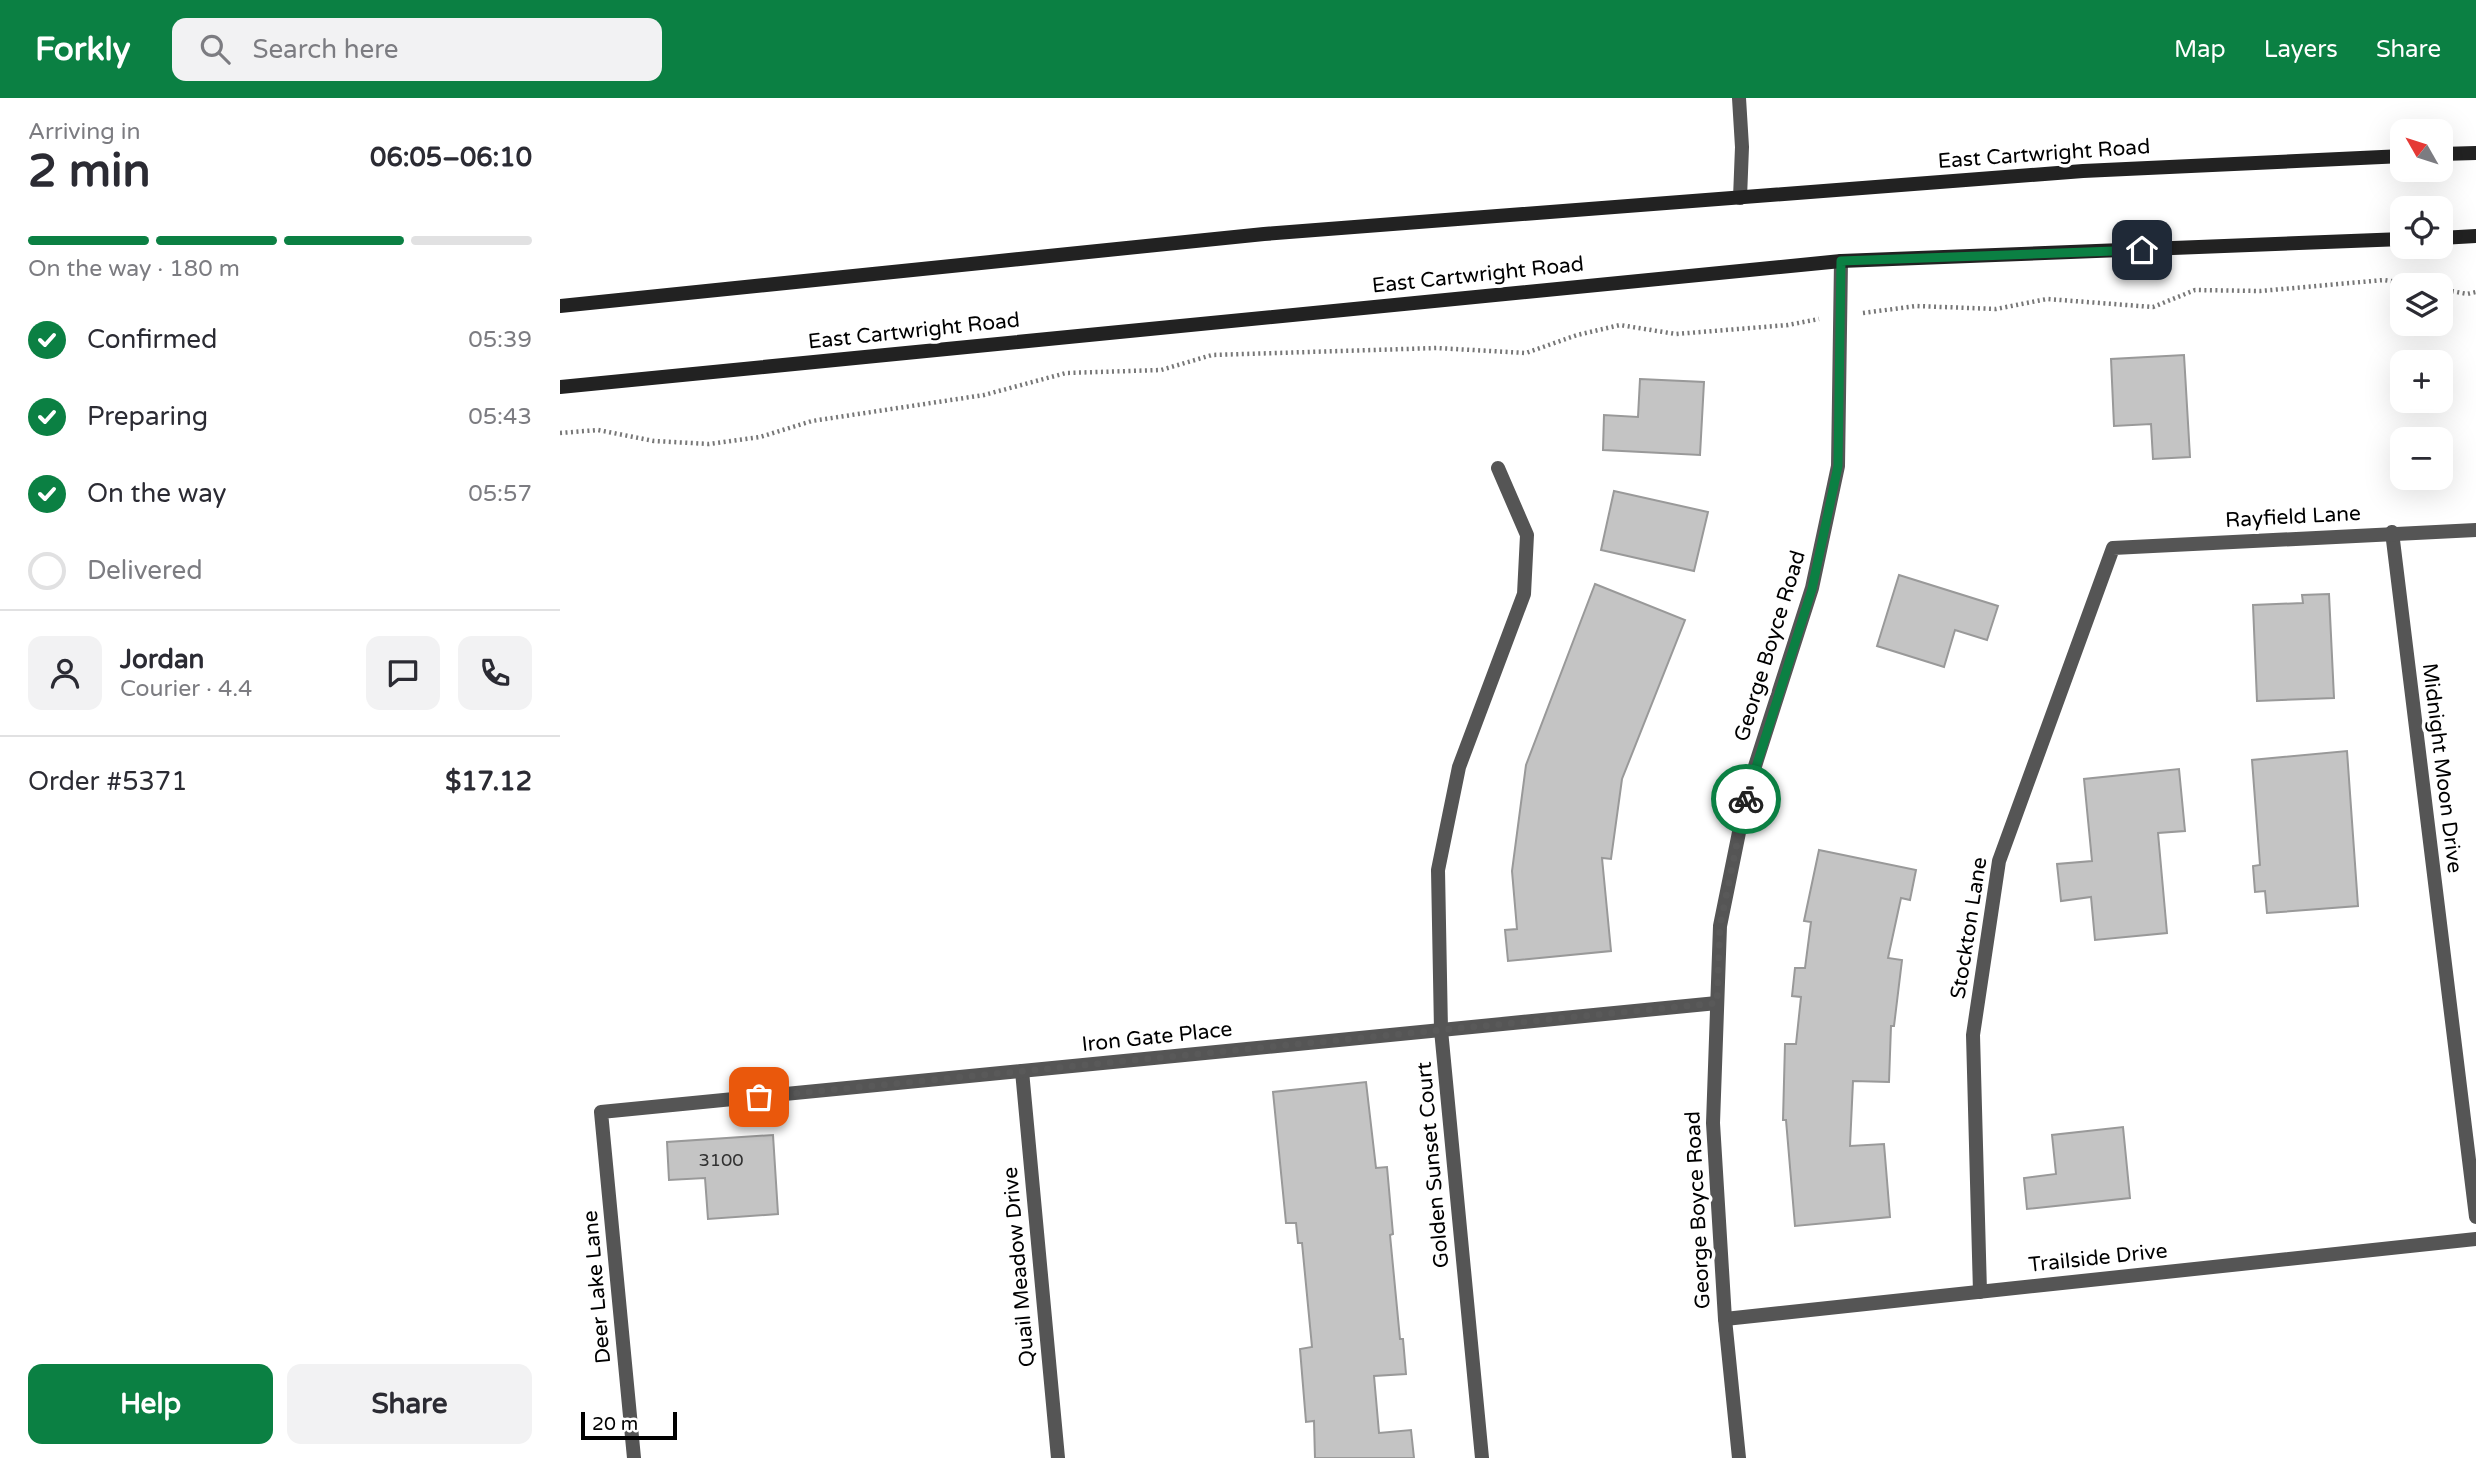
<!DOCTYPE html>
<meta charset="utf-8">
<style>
:root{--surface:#fff;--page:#f2f2f3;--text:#2b2b33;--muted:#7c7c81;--line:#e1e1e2;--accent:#0b8043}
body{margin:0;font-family:"Varela Round",sans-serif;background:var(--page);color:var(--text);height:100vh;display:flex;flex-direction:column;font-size:26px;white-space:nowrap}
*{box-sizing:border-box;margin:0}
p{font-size:23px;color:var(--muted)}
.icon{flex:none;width:38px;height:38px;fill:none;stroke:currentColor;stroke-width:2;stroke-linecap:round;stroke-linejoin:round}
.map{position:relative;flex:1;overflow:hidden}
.side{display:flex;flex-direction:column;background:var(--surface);width:560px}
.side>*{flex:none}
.needle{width:46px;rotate:309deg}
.tools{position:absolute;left:1830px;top:21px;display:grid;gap:14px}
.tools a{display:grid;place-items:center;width:63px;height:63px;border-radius:14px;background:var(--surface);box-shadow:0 7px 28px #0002;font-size:35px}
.scale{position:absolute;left:21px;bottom:18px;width:96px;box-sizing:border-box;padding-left:7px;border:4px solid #000;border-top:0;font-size:19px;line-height:24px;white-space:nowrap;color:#000;-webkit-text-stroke:5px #fff;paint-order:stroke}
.pin{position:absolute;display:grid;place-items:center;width:60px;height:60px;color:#fff;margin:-30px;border-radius:14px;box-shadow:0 4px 10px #0006}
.courier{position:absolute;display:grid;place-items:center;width:70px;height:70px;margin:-35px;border:5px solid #0b8043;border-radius:50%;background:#fff;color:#222;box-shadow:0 2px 9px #0007}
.overview em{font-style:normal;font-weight:700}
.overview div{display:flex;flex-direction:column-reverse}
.overview{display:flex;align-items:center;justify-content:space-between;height:119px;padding:0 28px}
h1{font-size:46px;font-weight:700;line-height:52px}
.bar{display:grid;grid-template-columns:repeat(4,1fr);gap:10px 7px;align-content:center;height:84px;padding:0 28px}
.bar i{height:9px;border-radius:5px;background:var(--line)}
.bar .current{background:var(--accent)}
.bar p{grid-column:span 4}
.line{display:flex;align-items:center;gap:18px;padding:0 28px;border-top:2px solid var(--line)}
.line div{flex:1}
.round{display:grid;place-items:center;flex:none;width:74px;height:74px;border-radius:14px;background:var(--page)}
ol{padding:0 28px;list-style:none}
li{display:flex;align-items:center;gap:21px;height:77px}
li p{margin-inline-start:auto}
li .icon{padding:7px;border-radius:50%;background:var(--accent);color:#fff;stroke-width:4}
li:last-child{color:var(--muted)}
li i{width:38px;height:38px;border:4px solid var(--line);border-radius:50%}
.primary-button{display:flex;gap:14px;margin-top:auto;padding:14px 28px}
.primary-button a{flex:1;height:80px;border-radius:14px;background:var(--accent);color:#fff;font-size:28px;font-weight:700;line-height:80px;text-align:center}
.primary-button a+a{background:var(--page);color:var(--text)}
header{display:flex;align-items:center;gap:42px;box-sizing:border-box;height:98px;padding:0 35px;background:var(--accent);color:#fff}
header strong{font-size:33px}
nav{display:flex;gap:38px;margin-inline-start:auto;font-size:24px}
.search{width:490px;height:63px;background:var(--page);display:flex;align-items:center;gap:18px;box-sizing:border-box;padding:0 24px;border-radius:14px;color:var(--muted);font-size:26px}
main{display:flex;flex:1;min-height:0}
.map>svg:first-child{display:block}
.building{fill:#c4c4c4;stroke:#999;stroke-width:2}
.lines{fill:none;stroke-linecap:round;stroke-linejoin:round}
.path{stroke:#777;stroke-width:4.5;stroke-dasharray:2 3.5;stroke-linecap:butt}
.lane{stroke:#555;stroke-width:14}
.street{stroke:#555;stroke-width:14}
.secondary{stroke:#222;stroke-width:14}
.done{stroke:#595959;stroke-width:7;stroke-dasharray:0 12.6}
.route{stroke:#0b8043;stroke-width:9}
.labels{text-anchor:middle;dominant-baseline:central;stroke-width:7;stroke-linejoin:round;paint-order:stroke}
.number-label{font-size:18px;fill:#313131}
.street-label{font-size:21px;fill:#000;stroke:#fff}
</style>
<header>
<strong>Forkly</strong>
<div class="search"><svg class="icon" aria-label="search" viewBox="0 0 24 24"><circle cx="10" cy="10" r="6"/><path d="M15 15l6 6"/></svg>Search here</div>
<nav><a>Map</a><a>Layers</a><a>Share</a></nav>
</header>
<main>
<section class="side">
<div class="overview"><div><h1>2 min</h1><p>Arriving in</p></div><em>06:05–06:10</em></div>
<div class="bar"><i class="current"></i><i class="current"></i><i class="current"></i><i></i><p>On the way · 180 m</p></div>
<ol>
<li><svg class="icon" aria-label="check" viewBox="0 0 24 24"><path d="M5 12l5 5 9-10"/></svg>Confirmed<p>05:39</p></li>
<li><svg class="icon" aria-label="check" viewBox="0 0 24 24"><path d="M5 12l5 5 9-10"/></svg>Preparing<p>05:43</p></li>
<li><svg class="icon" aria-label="check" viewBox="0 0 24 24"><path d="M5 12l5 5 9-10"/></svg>On the way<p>05:57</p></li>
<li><i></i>Delivered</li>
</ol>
<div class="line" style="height:126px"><a class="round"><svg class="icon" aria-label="person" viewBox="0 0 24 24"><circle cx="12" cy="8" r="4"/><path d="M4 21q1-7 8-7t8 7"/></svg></a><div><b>Jordan</b><p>Courier · 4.4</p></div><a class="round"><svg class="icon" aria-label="chat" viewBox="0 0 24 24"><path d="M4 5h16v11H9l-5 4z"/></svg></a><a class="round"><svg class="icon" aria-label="phone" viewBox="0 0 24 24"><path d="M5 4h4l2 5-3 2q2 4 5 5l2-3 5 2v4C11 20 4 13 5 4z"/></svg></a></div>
<div class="line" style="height:91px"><div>Order #5371</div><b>$17.12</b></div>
<div class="primary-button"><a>Help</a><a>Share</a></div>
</section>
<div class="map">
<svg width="1916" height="1360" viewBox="0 0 1916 1360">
<rect width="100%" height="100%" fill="#fff"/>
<g class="building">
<path d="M1624,257L1630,359L1593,361L1591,326L1554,328L1551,261Z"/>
<path d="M1080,281L1144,284L1140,357L1043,352L1044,317L1078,319Z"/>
<path d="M1054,393L1148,414L1134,473L1041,452Z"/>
<path d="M1339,477L1438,508L1427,542L1395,532L1384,569L1317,548Z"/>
<path d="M1035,486L1125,522L1062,681L1051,761L1042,760L1051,853L948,863L945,832L957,831L952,773L966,667Z"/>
<path d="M1769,496L1774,600L1697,603L1693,507L1743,505L1742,497Z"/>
<path d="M1787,653L1798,808L1707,815L1705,793L1695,794L1693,768L1700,767L1692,662Z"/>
<path d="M1619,671L1625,733L1598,735L1607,835L1535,842L1531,799L1501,803L1497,766L1532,763L1524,681Z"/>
<path d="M1259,752L1356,772L1350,802L1341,800L1328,860L1342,862L1334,928H1331L1329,984L1293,983L1290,1048L1324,1046L1330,1119L1235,1128L1226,1022H1223L1225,946H1236L1241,899L1232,898L1235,870H1245L1251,824L1244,823Z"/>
<path d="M806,984L816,1070L827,1069L833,1136L830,1137L840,1241H843L846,1276L814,1278L819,1335L851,1332L854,1360H755L754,1323L746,1324L740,1251L752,1249L742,1145H738L736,1125H726L713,994Z"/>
<path d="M1563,1029L1570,1100L1467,1111L1464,1080L1496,1076L1492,1037Z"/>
<path d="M213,1037L218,1116L148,1121L145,1080L109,1082L107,1044Z"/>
</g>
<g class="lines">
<g class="path">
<path d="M1881,191L1907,196L1916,194"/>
<path d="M1303,215L1356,208L1436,211L1487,201L1593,209L1635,192L1700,193L1824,182L1859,187"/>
<path d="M0,335L38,332L94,343L149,346L200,339L252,323L424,297L506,275L601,272L652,257L877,250L966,255L1017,237L1060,227L1116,236L1228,227L1259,221"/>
</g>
<path class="lane" d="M1179,0L1182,49L1180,100"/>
<g class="street">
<path d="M1832,434L1916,1119"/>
<path d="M462,973L498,1360"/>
<path d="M1420,1194L1413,937L1439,763L1553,450L1916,432"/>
<path d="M1165,1221L1916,1141"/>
<path d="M74,1360L41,1014L1157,905"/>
<path d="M922,1360L881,932L878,772L899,669L964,496L967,437L938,370"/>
<path d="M1179,1360L1165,1221L1153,1025L1160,828L1188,690L1252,490L1278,368L1281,163"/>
</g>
<g class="secondary">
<path d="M1881,56L1916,55"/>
<path d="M1881,140L1916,138"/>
<path d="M0,208L704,136L1523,73L1843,58"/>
<path d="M0,289L1281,163L1843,141"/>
</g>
</g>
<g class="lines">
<path class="done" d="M199,999L1157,905L1160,828L1186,701"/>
<path class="route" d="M1186,701L1252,491L1278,368L1281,163L1582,152"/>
</g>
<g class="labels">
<g class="number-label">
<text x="161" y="1062">3100</text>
</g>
<g class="street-label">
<text transform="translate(1484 56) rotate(-4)">East Cartwright Road</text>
<text transform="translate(918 177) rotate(-6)">East Cartwright Road</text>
<text transform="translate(354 233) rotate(-6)">East Cartwright Road</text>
<text transform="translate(1733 419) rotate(-3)">Rayfield Lane</text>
<text transform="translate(1210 548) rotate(-73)">George Boyce Road</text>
<text transform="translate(1882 670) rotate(83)">Midnight Moon Drive</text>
<text transform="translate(1409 830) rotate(-81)">Stockton Lane</text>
<text transform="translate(597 939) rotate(-6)">Iron Gate Place</text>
<text transform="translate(873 1067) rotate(-95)">Golden Sunset Court</text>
<text transform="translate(1138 1112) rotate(-93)">George Boyce Road</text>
<text transform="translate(1538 1160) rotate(-6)">Trailside Drive</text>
<text transform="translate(459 1169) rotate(-95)">Quail Meadow Drive</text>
<text transform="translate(37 1189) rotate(-95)">Deer Lake Lane</text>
</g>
</g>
</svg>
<div class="tools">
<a><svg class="needle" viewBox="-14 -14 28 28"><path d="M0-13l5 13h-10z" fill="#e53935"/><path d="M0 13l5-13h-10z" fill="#7c7c81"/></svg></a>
<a><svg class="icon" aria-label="locate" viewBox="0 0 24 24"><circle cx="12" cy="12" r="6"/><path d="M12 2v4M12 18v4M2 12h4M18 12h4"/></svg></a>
<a><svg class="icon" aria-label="layers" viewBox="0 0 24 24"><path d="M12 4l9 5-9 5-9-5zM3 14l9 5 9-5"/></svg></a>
<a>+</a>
<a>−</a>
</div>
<div class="scale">20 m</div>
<div class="pin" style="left:199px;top:999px;background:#ea580c"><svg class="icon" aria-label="bag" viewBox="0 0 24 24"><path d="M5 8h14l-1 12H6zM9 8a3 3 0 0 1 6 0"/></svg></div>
<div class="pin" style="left:1582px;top:152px;background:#1f2937"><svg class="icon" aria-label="home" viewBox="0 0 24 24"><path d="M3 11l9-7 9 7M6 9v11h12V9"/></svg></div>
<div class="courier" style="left:1186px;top:701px"><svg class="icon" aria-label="bike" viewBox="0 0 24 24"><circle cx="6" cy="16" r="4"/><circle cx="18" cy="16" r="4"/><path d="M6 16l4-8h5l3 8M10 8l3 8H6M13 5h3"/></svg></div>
</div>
</main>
